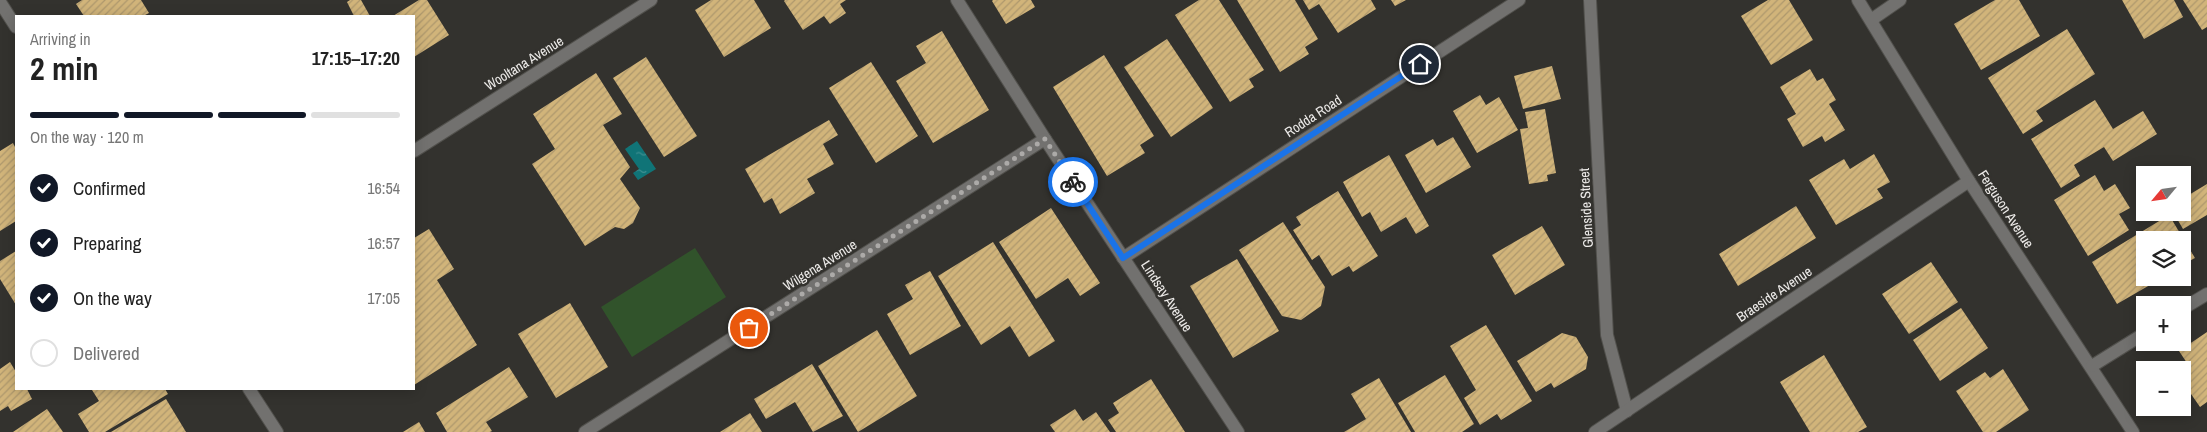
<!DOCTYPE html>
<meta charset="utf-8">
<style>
:root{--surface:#fff;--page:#f2f2f2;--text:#222;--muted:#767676;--line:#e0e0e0;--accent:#111827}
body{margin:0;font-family:"Archivo Narrow",sans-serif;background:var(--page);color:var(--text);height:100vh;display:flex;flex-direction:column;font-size:19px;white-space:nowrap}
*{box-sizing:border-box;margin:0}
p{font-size:16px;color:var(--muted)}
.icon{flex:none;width:28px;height:28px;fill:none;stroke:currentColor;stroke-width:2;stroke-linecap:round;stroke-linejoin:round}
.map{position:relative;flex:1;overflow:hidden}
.sheet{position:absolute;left:15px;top:15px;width:400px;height:375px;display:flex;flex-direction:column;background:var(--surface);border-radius:0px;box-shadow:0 2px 12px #0003}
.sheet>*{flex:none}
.needle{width:32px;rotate:241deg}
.fabs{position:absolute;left:2136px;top:166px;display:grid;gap:10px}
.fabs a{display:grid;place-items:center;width:55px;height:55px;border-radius:0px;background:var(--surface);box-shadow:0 2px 12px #0003;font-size:25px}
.pin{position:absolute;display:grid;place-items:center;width:42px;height:42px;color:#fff;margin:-21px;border:2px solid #fff;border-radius:50%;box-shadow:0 1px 5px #0007}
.courier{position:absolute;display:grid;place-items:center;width:50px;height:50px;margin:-25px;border:4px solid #1a73e8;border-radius:50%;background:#fff;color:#222;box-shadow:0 1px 6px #0007}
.summary em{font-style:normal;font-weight:800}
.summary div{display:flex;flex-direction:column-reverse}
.summary{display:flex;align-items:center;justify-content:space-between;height:85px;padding:0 15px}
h1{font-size:32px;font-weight:800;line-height:38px}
.bar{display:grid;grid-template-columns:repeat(4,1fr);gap:8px 5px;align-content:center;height:60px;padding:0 15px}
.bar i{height:6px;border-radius:4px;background:var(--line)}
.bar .active{background:var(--accent)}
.bar p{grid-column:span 4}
ol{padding:0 15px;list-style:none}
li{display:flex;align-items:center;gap:15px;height:55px}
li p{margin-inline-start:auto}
li .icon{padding:5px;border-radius:50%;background:var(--accent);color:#fff;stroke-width:4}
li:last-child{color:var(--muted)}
li i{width:28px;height:28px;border:2px solid var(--line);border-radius:50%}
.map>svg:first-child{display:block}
.green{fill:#31532b}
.water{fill:url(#water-ripples)}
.building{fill:url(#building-hatch)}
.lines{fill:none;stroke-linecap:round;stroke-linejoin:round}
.minor-casing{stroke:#51504c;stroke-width:14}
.tertiary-casing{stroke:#51504c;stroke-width:14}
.minor{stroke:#72716f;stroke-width:12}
.tertiary{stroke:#72716f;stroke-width:12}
.done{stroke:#acaaa8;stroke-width:5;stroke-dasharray:0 9}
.route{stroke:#1a73e8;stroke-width:6}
.labels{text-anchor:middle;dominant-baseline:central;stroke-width:5;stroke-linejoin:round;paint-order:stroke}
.street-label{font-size:14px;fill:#edebe9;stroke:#33322e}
</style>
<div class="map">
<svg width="2207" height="432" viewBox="0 0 2207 432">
<defs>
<pattern id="water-ripples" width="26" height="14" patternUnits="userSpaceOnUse" patternTransform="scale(1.25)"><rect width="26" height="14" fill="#107477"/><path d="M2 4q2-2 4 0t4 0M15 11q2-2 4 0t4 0" fill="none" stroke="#3f8f91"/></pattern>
<pattern id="building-hatch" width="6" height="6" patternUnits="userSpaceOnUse" patternTransform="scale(1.25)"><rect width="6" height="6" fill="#d1b47a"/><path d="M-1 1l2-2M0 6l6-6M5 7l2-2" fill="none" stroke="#ae986d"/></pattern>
</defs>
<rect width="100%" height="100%" fill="#33322e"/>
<path class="green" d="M695,248L726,297L632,357L601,307Z"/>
<path class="water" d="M637,141L656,169L638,180L633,173L639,169L625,149Z"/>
<g class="building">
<path d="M82,0H141L149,13L143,16H84L76,4Z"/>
<path d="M350,0H361L370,16H354L347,2Z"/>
<path d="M419,0H427L449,35L414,57V16H393Z"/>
<path d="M711,0H754L771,28L724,57L695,10Z"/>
<path d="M785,0H846L840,4L846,13L830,24L824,16L803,30L784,1Z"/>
<path d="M993,0H1031L1035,7L1006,24L992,1Z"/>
<path d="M1199,0H1219L1264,70L1249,79L1254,87L1230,102L1175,15Z"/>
<path d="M1237,0H1295L1318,39L1305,47L1309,54L1280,72Z"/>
<path d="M1303,0H1371L1376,9L1338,33L1319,4L1309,10Z"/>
<path d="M1391,0H1406L1395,6Z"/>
<path d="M1768,0H1789L1813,40L1771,65L1741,16Z"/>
<path d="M1995,0H2019L2040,36L1981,70L1954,24Z"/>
<path d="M2122,0H2174L2183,17L2144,39Z"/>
<path d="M2183,0H2207V27L2202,30Z"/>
<path d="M2067,29L2095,74L2036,111L2043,121L2023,134L1988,78Z"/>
<path d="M942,31L989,110L933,143L896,81L926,63L916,46Z"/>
<path d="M1167,39L1213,108L1171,137L1124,67Z"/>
<path d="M1104,55L1154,136L1140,145L1145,153L1107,176L1053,87Z"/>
<path d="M646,57L697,136L664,157L613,78Z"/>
<path d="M871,62L918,136L876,163L829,88Z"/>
<path d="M1552,66L1561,99L1523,109L1514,76Z"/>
<path d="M1810,69L1817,81L1823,78L1836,100L1829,104L1845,130L1825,142L1822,136L1803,147L1787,119L1796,114L1780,87Z"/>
<path d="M596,73L622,114L603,125L630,167L620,179L640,208L633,223L624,229L615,227L585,246L532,164L555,149L533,114Z"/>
<path d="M1480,95L1486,105L1499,97L1518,130L1477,153L1453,111Z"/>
<path d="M2095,100L2113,129L2143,111L2157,134L2113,161L2104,147L2074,165L2080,176L2061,188L2031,139Z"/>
<path d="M1545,109L1556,173L1547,175L1548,181L1529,184L1520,129L1528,128L1525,112Z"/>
<path d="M829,120L838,135L823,144L834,164L807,179L815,193L780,214L772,198L764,203L745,169Z"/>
<path d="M1453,137L1471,167L1426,193L1405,155L1433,139L1437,146Z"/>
<path d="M13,143L16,149V221L0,231V151Z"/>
<path d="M1874,154L1890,182L1877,189L1883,198L1836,225L1809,180L1844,159L1850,169Z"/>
<path d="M1389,155L1429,226L1416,234L1406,217L1381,232L1370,212L1362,217L1343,182Z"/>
<path d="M2095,175L2104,191L2115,184L2130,208L2119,214L2129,230L2088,256L2054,200Z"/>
<path d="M2207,184V215L2183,229L2173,212H2182V199Z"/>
<path d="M1338,191L1378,256L1353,272L1349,266L1332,276L1319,255L1312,260L1293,230L1301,225L1296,217Z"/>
<path d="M1796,206L1816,238L1738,286L1719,254Z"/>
<path d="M1051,208L1100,283L1080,296L1068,278L1036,299L999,242Z"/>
<path d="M2169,215L2195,258L2182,265V240H2145V278H2162L2117,304L2092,262Z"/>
<path d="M1283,222L1325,287L1321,306L1301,320L1282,316L1239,250Z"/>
<path d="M1542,226L1565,265L1515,295L1492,255Z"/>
<path d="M429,229L454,269L437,280L477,345L414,385V238Z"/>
<path d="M993,242L1055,341L1029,357L1010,326L981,345L938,276Z"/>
<path d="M16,251V305L0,279V261Z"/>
<path d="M1237,259L1279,331L1233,358L1190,286Z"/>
<path d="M1931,262L1958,302L1909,334L1882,294Z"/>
<path d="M930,271L961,326L910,355L887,314L913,299L905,285Z"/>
<path d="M570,303L608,367L556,398L518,334Z"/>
<path d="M1961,308L1988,348L1940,381L1913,340Z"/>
<path d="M1486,325L1532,401L1501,420L1497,414L1480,425L1464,398L1476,390L1450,346Z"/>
<path d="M877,330L917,396L858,432L818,366Z"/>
<path d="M2207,332V402L2200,407L2182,381V370H2176L2187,363L2179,351Z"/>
<path d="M1562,333L1576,337L1588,357L1586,369L1554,388L1551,383L1536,392L1517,361Z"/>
<path d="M1824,355L1867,427L1858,432H1810L1780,382Z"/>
<path d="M10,362L16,372V389H27L32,399L11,411L8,406L0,411V369Z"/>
<path d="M812,364L843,416L813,432L795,402L766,419L754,399Z"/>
<path d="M509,367L528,397L486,422L492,431L490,432H447L436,413Z"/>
<path d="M2003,369L2029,410L1996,432H1983L1956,391L1985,372L1990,378Z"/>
<path d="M1445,375L1474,424L1462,432H1415L1398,403Z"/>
<path d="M1379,378L1411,432H1344L1366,419L1351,394Z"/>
<path d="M1151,379L1185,432H1116L1108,420L1119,413L1113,403Z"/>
<path d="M94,389H165L168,394L105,432H89L78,414L99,401L92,390Z"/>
<path d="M166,399L186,432H111Z"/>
<path d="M47,409L63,432H13Z"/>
<path d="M1075,409L1083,421L1096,412L1110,432H1055L1050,425Z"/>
<path d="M750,413L762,432H720Z"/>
<path d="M419,422L425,432H403Z"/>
</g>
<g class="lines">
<defs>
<g id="minor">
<path d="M957,0L1045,139L1238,432"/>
<path d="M1590,0L1607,335L1627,411"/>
<path d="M1858,0L1969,181L2133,432"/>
<path d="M1871,20L1900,0"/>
<path d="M414,151L651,0"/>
<path d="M1123,258L1519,0"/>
<path d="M2182,309L2207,294"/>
<path d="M2092,366L2145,333"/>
<path d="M585,432L1045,139"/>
<path d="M1595,432L1969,181"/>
</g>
<g id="tertiary">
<path d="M0,2L16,27"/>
<path d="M249,389L277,432"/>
</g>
</defs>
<use href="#minor" class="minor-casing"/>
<use href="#tertiary" class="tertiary-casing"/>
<use href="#minor" class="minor"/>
<use href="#tertiary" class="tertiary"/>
</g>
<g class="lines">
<path class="done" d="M749,328L1045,139L1073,182"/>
<path class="route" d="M1073,182L1123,258L1420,64"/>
</g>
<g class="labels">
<g class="street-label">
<text transform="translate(524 63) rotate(-32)">Wooltana Avenue</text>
<text transform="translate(1313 116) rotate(-33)">Rodda Road</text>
<text transform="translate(1586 208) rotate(-93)">Glenside Street</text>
<text transform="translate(2006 209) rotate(57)">Ferguson Avenue</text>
<text transform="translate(820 265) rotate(-32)">Wilgena Avenue</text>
<text transform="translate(1774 294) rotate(-34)">Braeside Avenue</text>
<text transform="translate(1167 296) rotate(57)">Lindsay Avenue</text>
</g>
</g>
</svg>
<div class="fabs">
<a><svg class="needle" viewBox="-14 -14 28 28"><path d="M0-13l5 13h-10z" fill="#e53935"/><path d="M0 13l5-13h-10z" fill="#767676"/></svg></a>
<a><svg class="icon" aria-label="layers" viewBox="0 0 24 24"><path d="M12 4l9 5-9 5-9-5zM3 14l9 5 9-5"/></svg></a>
<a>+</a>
<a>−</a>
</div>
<div class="pin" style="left:749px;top:328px;background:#ea580c"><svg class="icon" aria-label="bag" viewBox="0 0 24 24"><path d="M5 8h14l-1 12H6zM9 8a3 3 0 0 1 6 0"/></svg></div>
<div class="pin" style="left:1420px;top:64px;background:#1f2937"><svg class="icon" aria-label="home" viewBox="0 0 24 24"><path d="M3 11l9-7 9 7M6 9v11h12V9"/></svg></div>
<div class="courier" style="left:1073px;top:182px"><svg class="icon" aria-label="bike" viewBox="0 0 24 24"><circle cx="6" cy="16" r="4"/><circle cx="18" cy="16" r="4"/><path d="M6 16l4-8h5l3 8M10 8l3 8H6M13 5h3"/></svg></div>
<section class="sheet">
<div class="summary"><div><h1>2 min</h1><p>Arriving in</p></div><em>17:15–17:20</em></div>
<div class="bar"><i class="active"></i><i class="active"></i><i class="active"></i><i></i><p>On the way · 120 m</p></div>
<ol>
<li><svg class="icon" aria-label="check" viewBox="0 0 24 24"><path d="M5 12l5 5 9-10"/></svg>Confirmed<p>16:54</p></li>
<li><svg class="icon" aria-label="check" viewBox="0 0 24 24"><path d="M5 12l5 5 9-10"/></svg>Preparing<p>16:57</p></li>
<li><svg class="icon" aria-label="check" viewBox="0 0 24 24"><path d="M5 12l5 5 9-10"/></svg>On the way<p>17:05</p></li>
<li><i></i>Delivered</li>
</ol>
</section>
</div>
